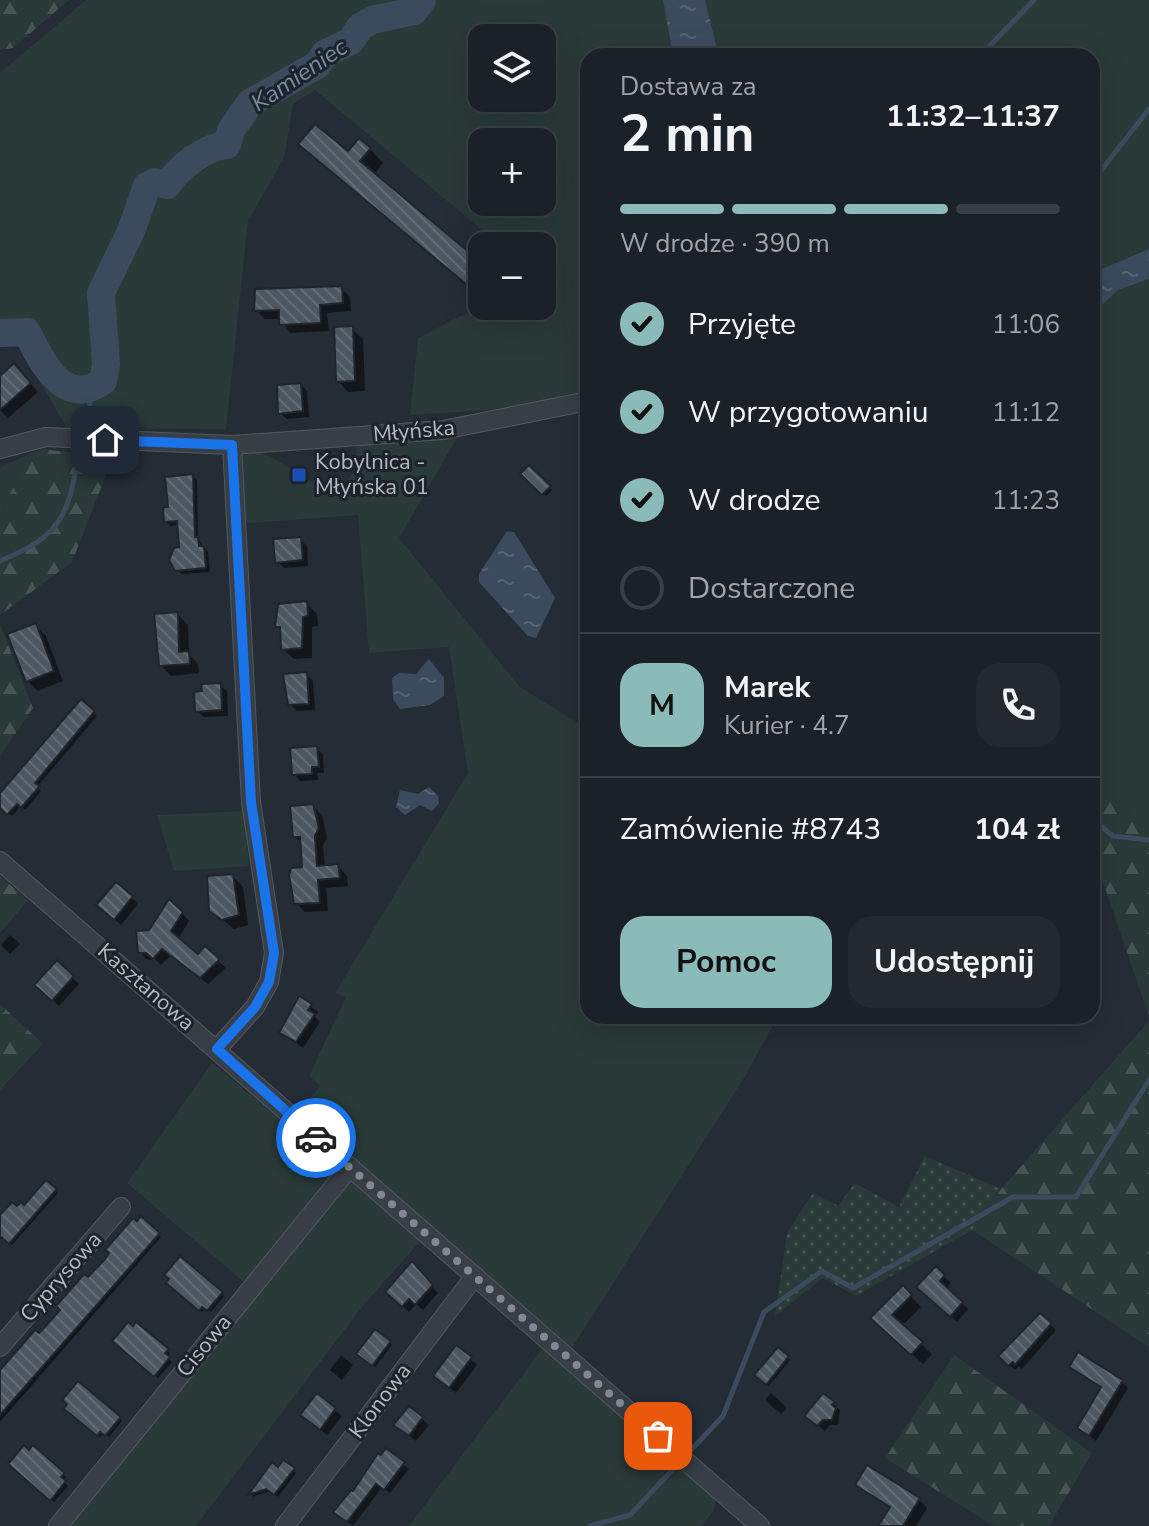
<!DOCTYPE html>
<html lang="pl">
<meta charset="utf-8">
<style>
:root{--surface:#1b2128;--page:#242930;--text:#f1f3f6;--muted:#a0a3a8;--line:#393e45;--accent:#8bbbb9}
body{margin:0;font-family:"Nunito Sans",sans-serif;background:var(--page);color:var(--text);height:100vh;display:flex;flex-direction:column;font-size:30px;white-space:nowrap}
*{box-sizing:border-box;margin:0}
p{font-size:26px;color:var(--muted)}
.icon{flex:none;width:44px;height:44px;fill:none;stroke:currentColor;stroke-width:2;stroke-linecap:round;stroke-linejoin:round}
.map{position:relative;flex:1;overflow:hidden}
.details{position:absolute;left:580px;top:48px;width:520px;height:976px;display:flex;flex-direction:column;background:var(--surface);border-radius:24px;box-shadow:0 8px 32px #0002,0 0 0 2px var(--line)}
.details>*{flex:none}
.buttons{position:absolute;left:468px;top:24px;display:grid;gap:16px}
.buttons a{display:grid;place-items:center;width:88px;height:88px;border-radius:16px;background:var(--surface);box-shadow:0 8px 32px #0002,0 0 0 2px var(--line);font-size:40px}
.pin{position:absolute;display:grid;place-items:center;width:68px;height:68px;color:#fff;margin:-34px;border-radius:16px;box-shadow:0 4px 12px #0006}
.courier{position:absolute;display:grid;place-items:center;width:80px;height:80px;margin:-40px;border:6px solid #1a73e8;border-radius:50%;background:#fff;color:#222;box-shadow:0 2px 10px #0007}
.head em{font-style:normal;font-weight:700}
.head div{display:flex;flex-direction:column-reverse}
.head{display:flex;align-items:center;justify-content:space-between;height:136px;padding:0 40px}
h1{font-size:52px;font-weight:700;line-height:60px}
.bar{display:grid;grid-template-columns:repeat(4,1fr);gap:12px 8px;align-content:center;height:96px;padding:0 40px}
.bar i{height:10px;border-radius:6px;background:var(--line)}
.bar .on{background:var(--accent)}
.bar p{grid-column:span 4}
.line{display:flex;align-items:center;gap:20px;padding:0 40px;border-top:2px solid var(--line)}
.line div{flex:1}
.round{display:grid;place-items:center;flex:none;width:84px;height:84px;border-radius:24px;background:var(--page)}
ol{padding:0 40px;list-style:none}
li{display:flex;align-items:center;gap:24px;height:88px}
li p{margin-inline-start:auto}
li .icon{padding:8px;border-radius:50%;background:var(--accent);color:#111;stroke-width:4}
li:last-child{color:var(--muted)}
li i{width:44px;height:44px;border:4px solid var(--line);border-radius:50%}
.button{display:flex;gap:16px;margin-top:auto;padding:16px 40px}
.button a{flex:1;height:92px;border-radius:24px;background:var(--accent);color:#111;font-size:32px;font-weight:700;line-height:92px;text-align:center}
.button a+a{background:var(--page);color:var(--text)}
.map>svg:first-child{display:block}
.grass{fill:#293a39;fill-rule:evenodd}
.forest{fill:url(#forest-firs)}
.garden{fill:url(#garden-dots)}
.water{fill:url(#water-ripples)}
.shadow{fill:#0007}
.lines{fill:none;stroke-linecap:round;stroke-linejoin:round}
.stream{stroke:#3b4b5d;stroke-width:5}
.river{stroke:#3b4b5d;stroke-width:28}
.building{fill:url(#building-back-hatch);stroke:#1e252d;stroke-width:2}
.minor-casing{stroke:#525961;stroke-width:20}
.minor{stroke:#373e46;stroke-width:18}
.done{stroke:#808892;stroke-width:8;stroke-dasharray:0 14.4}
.route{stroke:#1a73e8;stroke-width:10}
.transit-dot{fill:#1a4fb4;stroke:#1c232b;stroke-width:3}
.labels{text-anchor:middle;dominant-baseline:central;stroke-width:6;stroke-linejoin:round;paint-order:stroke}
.street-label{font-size:22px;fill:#b2b9c3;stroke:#1c232b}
.poi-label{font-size:22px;fill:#b2b9c3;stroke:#1c232b;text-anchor:start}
.water-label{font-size:24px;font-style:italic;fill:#768ca2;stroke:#1c232b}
</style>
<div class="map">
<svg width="1149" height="1526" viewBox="0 0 1149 1526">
<defs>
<pattern id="forest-firs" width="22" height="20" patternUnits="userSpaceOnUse" patternTransform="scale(2)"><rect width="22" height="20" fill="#293a39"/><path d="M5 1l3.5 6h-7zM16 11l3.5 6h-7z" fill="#465454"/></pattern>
<pattern id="garden-dots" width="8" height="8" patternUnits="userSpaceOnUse" patternTransform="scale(2)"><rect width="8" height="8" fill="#293a39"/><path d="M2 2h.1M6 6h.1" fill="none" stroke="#465454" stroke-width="1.8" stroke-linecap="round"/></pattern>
<pattern id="water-ripples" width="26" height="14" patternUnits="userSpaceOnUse" patternTransform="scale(2)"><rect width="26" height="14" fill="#3b4b5d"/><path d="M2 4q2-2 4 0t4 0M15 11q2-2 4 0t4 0" fill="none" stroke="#556373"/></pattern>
<pattern id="building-back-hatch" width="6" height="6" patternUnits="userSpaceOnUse" patternTransform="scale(2)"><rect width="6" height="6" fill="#4c5761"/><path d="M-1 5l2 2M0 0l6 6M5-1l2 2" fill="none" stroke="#636d76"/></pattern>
</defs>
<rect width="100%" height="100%" fill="#242c36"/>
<g class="grass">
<path d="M86,0H663L673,56H588V404L410,415L418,338L482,305L542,306V246H501L315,90L293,104L284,158L248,221L226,429L67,428L18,345L0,344V73ZM482,38H542V98H482ZM482,142H542V202H482Z"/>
<path d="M705,0H1149V249L1092,273V56H719Z"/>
<path d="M1149,279V826H1144L1092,783V314L1118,290Z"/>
<path d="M457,438L399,538L520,687L588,729V1016H778L746,1075L570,1351L298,1113L320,1086L309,1076L346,997L335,993L468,773L449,647L369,653L358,515L250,523L244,521L239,459L245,451C279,449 303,488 338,489C355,475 361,463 354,442Z"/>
<path d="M41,449L21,469L0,517V467Z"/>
<path d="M244,811L249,866L174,871L157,815Z"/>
<path d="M212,1063L338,1167L245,1283L127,1183Z"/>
<path d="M349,1177L423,1238L362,1307L196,1526H65Z"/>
<path d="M1149,1189V1249L1120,1232Z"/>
<path d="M545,1345L716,1497L714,1511L701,1526H409Z"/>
</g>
<g class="forest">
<path d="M0,0H69L13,48L0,50Z"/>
<path d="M41,449L113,457L72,562L0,615V517L21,469Z"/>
<path d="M0,624L33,708L0,756Z"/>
<path d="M1092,783L1144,826H1149V1016L1092,850Z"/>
<path d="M0,876L28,900L0,933Z"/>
<path d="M0,1004L43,1044L0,1090Z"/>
<path d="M1149,1021V1189L1120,1232L1149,1249V1347L972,1230L1001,1189Z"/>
<path d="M954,1355L1092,1453L1049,1526H994L885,1458Z"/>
</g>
<path class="garden" d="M925,1156L1001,1189L972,1230L856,1296L823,1278L775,1316L787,1233L813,1193L838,1206L855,1183L899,1207Z"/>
<g class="water">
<path d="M663,0H705L719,56H673Z"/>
<path d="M1149,249V279L1118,290L1092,314V273Z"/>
<path d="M507,531L514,532L555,598L536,638L528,636L479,582V574Z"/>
<path d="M429,659L444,678V696L430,705L400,709L393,699L392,678L399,673L416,674Z"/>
<path d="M429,787L438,796L439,803L432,811L420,805L405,815L396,807L400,790L418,794Z"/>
</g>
<g class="shadow">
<path d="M370,149L383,163L374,175L482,265V297L314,158Z"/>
<path d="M341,288L350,297L351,311L327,313L329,331L290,333L281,319H265L257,311Z"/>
<path d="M352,329L363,339L365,391L348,392L338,381Z"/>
<path d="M22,374L38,392L8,418L0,410V378Z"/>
<path d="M301,385L307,391L309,417L287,419L280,413Z"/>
<path d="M529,468L552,490L546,496L523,474Z"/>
<path d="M192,476L197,480L198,540L208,552L210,572L182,574L177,570L181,549L179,525L171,526L166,522L170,509Z"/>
<path d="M300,539L307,546L308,566L284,568L277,562Z"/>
<path d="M307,604L317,614L318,626L312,627V658L294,659L283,649L282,631L278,626Z"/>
<path d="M177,614L188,625L189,654L198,664L199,673L171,676L161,665Z"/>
<path d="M35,625L46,636L63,681L38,691L28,681Z"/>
<path d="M306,674L313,681L315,710L297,711L290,704Z"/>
<path d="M220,685L227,691L228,716L204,717L197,711Z"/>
<path d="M81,701L97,716L37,787L41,791L25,810L21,806L12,816L0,806V796Z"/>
<path d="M316,748L323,754L324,773H317L318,780L300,781L294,774Z"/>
<path d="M312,806L322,815L327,838L323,845L325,868L338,866L347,876L348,886L326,888L328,911L305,912L296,903L304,869L303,844L295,837Z"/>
<path d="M233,876L243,887L248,925L234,929L211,910Z"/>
<path d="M131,897L138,904L121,925L105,911Z"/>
<path d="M182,913L189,921L178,939L198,957L205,949L226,968L208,984L171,955L161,965L155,959L147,960L140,952Z"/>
<path d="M10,935L20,944L10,954L1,945Z"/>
<path d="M57,963L79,984L59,1006L37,985Z"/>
<path d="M299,998L318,1012L315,1017L320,1022L303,1048L282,1032Z"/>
<path d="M46,1182L58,1193L12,1245L0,1238V1218L24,1208Z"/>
<path d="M142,1219L161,1237L0,1422V1373L39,1336Z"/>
<path d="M181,1259L224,1296L211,1312L206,1308L202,1312L168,1283Z"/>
<path d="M412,1264L438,1293L423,1310L416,1304L409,1312L394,1299Z"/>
<path d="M936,1269L951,1283L946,1288L968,1309L957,1322L919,1287Z"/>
<path d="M903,1288L921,1307L902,1326L932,1354L923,1364L883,1328Z"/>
<path d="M1040,1315L1056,1330L1022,1369L1019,1366L1015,1370L1001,1356Z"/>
<path d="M136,1325L170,1353L167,1357L172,1362L158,1378L114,1341Z"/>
<path d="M390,1342L392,1345L375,1367L361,1356Z"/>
<path d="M457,1348L477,1365L456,1393L442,1382Z"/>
<path d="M778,1350L790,1360L769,1386L757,1375Z"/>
<path d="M341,1355L353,1365L342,1380L330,1370Z"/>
<path d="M1072,1367L1122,1382L1128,1388L1096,1441L1079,1428L1103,1389Z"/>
<path d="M79,1384L122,1421L109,1437L104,1433L100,1437L67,1408Z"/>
<path d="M771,1393L787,1408L781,1414L765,1400Z"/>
<path d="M317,1396L342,1416L327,1435L309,1421Z"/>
<path d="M833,1403L840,1410L838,1425H830L825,1431L814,1422Z"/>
<path d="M410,1409L429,1425L416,1441L403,1431Z"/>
<path d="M33,1448L66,1477L63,1481L68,1486L54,1502L10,1464Z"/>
<path d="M387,1451L409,1469L390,1493L382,1487L353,1526L341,1517Z"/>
<path d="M284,1462L296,1473L278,1497L270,1491L252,1497L272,1465L278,1469Z"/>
<path d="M857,1485L919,1499L927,1508L916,1526H881L891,1509Z"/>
</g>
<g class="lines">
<g class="stream">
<path d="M980,56L1034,0"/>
<path d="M1092,182L1149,109"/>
<path d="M84,434L90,406L88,386"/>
<path d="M0,561C70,532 66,512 82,444"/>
<path d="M1092,819L1113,836L1149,840"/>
<path d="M590,1526L630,1515L723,1416L764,1312L822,1271L853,1288L1013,1197H1076L1149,1080"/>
</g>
<path class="river" d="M0,333L27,332C40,359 64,410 103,381L106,364L101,293L131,231L147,186L155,182L167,185C180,167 204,147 227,145L231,130L250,103L317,65L326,53L351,41L360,27L372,20L414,11L422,0"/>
</g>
<g class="building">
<path d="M315,124L348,151L359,138L371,148L360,161L482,263V278L472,289L298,144Z"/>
<path d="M342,286L343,303L320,305L321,323L279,325V310L254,311L255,289Z"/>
<path d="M353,326L355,381L336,382L334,327Z"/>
<path d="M14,363L31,383L0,410V376Z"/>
<path d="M301,383L303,411L278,414L277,385Z"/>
<path d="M529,465L551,486L542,495L520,474Z"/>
<path d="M193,474L195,537H198L199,546H204L206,568L175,571L169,560L174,548L179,547L177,521L164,522L163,507H168L165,477Z"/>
<path d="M301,537L303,560L275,563L273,539Z"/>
<path d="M307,601L308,616L303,617L302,648L281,650L280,627H275L278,604Z"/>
<path d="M178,612L179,652L189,651L190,664L159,666L154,614Z"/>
<path d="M36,623L54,671L26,682L7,634Z"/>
<path d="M307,672L309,704L288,705L283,674Z"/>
<path d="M221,683L222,710L195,712L194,692L202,691L201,684Z"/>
<path d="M81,699L95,711L35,783L40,786L21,808L17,804L7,815L0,808V793Z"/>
<path d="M317,746L319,767H312V774L292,775L290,748Z"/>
<path d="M313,804L319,828L315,836L317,866L338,864L340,878L318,880L320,903L294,904L289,875L291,868L302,867L300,837H293L290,806Z"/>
<path d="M233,874L239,915L222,920L209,911L207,876Z"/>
<path d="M116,882L133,896L114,920L96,905Z"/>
<path d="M169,899L183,912L171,931L198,954L205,946L220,959L200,978L162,949L153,959L146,953H138L136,931L149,930Z"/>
<path d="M57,960L74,976L52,1001L34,985Z"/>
<path d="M299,996L312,1004L308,1010L315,1014L296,1042L279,1033Z"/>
<path d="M46,1180L57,1189L9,1244L0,1236V1215L12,1202L17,1206L21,1202L24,1205Z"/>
<path d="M141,1216L160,1233L0,1415V1370L35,1330L39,1333L43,1329L60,1310L56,1306L84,1274L88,1277L105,1259L109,1253L105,1250L133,1218L137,1221Z"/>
<path d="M180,1256L223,1292L207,1311L202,1307L199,1311L166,1283L169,1279L164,1275Z"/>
<path d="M412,1261L433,1285L415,1305L409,1299L402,1307L385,1292Z"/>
<path d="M936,1266L945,1275L940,1281L963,1302L950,1317L916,1287Z"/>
<path d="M903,1285L912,1295L892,1315L923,1342L911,1355L870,1318Z"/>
<path d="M1040,1313L1052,1323L1015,1365L1013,1362L1008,1366L998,1356Z"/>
<path d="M128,1322L133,1326L136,1322L169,1349L165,1353L170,1357L154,1377L112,1341Z"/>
<path d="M375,1329L391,1341L372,1366L356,1354Z"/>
<path d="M456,1345L472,1357L449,1388L433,1376Z"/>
<path d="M778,1347L789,1356L766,1385L754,1375Z"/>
<path d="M1078,1352L1123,1380L1089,1436L1077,1428L1101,1387L1069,1367Z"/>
<path d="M78,1381L121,1417L105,1436L100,1432L97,1436L64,1409L67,1404L62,1400Z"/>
<path d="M317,1393L336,1408L320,1430L300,1415Z"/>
<path d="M823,1393L835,1402L832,1405L836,1408L832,1420H823L817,1426L804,1416Z"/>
<path d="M409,1406L423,1417L409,1436L393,1425Z"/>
<path d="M24,1445L29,1450L33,1445L65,1473L61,1477L66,1481L50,1501L8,1464Z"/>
<path d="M386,1448L405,1462L384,1490L376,1484L347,1522L333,1512L351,1490L353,1491L378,1453L381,1455Z"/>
<path d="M283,1460L295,1468L274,1495L266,1489L248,1495L272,1462L278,1467Z"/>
<path d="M867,1465L920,1498L903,1526H878L890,1507L855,1485Z"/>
</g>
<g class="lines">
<defs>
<g id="minor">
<path d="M0,449L46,437L232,445L443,430L588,401"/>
<path d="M0,861L760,1526"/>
<path d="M217,1049L255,1007L269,982L274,953L251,802L232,445"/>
<path d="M0,1347L121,1207"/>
<path d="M58,1526L350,1167"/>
<path d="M285,1526L475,1276"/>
</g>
</defs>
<use href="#minor" class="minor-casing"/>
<use href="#minor" class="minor"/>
</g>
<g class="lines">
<path class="done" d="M316,1138L658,1436"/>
<path class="route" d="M105,440L232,445L251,802L274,953L269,982L255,1007L217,1049L316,1138"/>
</g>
<rect class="transit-dot" x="291" y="467" width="16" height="16" rx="4"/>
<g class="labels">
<g class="street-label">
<text transform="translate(414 431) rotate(-5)">Młyńska</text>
<text transform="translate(146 987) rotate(41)">Kasztanowa</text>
<text transform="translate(61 1277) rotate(-49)">Cyprysowa</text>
<text transform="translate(204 1346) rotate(-51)">Cisowa</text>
<text transform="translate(380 1401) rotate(-53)">Klonowa</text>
</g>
<g class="poi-label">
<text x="315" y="462">Kobylnica -<tspan x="315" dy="25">Młyńska 01</tspan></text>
</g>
<g class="water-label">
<text transform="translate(299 75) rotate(-34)">Kamieniec</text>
</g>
</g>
</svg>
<div class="buttons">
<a><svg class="icon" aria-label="layers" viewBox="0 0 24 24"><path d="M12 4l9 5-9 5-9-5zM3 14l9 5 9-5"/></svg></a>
<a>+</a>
<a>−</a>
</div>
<div class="pin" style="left:658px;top:1436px;background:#ea580c"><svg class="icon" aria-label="bag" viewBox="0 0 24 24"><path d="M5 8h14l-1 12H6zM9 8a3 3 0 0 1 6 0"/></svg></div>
<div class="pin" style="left:105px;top:440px;background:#1f2937"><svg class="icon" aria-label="home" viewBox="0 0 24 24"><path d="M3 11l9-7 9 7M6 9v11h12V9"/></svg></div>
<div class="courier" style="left:316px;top:1138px"><svg class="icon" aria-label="car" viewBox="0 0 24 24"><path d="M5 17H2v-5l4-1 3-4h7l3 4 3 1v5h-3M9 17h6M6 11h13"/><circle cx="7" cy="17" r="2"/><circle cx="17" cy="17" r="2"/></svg></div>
<section class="details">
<div class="head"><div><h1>2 min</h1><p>Dostawa za</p></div><em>11:32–11:37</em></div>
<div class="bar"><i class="on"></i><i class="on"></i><i class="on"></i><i></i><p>W drodze · 390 m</p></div>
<ol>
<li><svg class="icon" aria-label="check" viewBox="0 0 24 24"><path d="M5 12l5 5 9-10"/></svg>Przyjęte<p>11:06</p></li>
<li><svg class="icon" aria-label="check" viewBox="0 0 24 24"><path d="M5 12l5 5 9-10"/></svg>W przygotowaniu<p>11:12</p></li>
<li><svg class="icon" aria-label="check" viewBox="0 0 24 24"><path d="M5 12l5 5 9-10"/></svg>W drodze<p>11:23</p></li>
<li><i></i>Dostarczone</li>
</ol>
<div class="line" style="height:144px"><b class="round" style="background:var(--accent);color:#111">M</b><div><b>Marek</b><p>Kurier · 4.7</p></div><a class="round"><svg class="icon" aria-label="phone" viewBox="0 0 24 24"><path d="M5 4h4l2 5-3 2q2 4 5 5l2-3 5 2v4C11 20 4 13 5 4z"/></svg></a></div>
<div class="line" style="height:104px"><div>Zamówienie #8743</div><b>104 zł</b></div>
<div class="button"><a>Pomoc</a><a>Udostępnij</a></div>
</section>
</div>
